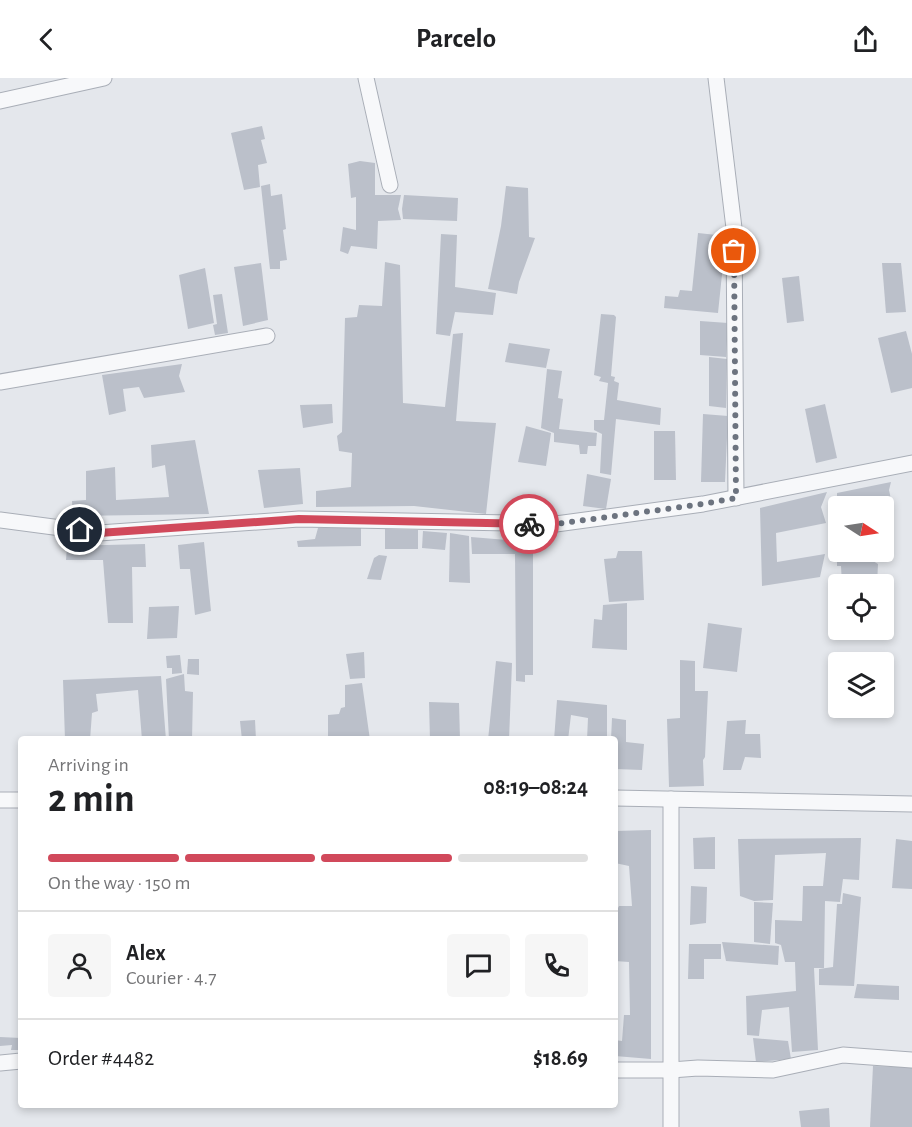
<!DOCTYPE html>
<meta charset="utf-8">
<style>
:root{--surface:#fff;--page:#f6f6f6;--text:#202124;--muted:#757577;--line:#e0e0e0;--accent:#d1495b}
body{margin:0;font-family:"Alegreya Sans",sans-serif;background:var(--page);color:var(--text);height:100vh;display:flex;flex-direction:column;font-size:22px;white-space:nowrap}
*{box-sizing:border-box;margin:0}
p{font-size:20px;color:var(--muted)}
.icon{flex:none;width:33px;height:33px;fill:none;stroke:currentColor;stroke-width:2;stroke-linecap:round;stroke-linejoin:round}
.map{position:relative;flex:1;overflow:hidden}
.panel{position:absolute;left:18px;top:658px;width:600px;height:372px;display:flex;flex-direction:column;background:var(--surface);border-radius:6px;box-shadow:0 3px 9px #0003}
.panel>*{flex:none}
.needle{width:39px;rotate:102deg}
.fabs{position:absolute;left:828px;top:418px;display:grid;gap:12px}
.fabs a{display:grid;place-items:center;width:66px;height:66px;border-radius:6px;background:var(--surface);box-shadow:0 3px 9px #0003;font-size:30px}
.pin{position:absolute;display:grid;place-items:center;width:51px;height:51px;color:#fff;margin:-26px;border:3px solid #fff;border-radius:50%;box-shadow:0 2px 6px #0007}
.courier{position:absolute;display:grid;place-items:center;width:60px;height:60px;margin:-30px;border:4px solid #d1495b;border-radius:50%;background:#fff;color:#222;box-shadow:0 2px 8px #0007}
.overview em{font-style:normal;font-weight:600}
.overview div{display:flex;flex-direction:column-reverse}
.overview{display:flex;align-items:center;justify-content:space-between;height:102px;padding:0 30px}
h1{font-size:39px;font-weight:600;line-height:45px}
.bar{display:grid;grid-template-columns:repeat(4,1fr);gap:9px 6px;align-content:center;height:72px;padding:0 30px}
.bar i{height:8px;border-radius:4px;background:var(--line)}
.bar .selected{background:var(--accent)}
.bar p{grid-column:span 4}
.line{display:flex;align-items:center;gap:15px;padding:0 30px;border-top:2px solid var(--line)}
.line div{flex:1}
.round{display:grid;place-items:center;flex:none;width:63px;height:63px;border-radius:6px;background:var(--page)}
header{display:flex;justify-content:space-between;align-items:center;height:78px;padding:0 30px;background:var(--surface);font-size:27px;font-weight:600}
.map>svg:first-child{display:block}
.building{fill:#bbc0ca}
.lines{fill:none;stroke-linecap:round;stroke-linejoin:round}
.street-casing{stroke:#a9aeb7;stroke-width:17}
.street{stroke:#f7f8fa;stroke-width:15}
.done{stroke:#6c737f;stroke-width:6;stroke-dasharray:0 10.8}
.route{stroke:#d1495b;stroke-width:8}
</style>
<header><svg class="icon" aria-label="back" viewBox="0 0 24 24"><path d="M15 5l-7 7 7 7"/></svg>Parcelo<svg class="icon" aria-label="share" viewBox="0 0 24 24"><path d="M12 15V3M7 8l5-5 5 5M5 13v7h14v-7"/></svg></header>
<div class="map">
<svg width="912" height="1049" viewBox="0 0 912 1049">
<rect width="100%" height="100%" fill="#e4e7ec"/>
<g class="building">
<path d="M262,48L265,61L261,62L267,85L258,87L260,109L244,112L231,55Z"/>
<path d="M360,83L375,85V117H401L398,131L401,142L378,143L377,171L351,168L348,176L340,173L343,149L356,152V119L351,120L348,86Z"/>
<path d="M270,106L271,118L282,116L286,151L283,152L287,182L280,183V191H270L261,108Z"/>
<path d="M506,108L528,110L529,159L535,160L519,204L517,216L488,211L501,148Z"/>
<path d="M404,117L458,120L457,143L403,141L402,131Z"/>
<path d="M698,155L726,158L718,235L664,230L665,218L678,219L680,212L692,213Z"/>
<path d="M441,156L457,157L455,209L496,215L493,237L455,234L450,258L436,256Z"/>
<path d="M385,184L400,187L403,325L445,329L453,256L463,255L456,343L496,345L486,436L414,428L316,429V413L351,409L352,375L339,373L337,358L342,354L345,240L357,239L359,227L382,228Z"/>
<path d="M261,185L268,242L243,248L234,189Z"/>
<path d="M882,185H901L906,234L886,235Z"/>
<path d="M205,190L214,245L188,251L179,197Z"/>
<path d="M799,198L804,243L787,245L782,200Z"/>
<path d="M222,216L228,255L215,257L213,247L217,246L213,217Z"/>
<path d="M601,236L614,237L616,239L611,298L615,299L614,303L619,305L617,322L661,330L660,347L616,341L611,397L600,395L602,356L594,352V342H604L608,305L599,303L601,299L594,297Z"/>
<path d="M700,243L728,245L726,279L700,277Z"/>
<path d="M906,253L912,276V310L891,315L878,260Z"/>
<path d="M509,265L550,271L546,290L505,284Z"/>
<path d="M709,279L727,281L726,330L709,328Z"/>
<path d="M182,286L179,298L185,314L144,320L139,309L123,311L126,333L109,337L102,297Z"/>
<path d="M547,291L562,293L558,320L563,321L559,351L597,355L596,368H588L587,376H580L579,367L554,364V355L541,350Z"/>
<path d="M332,326L333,345L303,350L300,327Z"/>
<path d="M825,326L837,380L816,385L805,331Z"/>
<path d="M703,336L728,338L725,404H701Z"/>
<path d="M526,348L551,355L546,388L518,384Z"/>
<path d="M654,353H675L676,402H654Z"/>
<path d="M195,362L209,436L73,438L72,423L86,422V393L115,389L116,422L169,419L165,387L152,390L151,367Z"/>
<path d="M300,390L303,426L264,430L258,392Z"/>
<path d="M587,396L611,401L606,431L583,428Z"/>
<path d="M891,404L889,412L892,426L873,429H837V415Z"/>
<path d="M827,414L821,429L826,445L776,455L777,484L825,476L820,499L762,508L760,430Z"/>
<path d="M361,449V468L298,469L297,463L315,461L318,450Z"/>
<path d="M385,451L418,452V471H385Z"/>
<path d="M423,453L447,455L445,472L422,470Z"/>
<path d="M450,455L469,458L470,505L449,504Z"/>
<path d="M471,459L533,464V597H525V604L516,603L515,476H472Z"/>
<path d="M204,464L211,533L195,537L190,491H180L178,467Z"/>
<path d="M145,466L146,489H132L133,545H108L103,482H66L67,468Z"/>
<path d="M618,473H642L644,522L609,524L604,481L616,480Z"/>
<path d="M837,474H874L873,483L878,486L877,507H842L841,488H837Z"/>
<path d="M379,477L387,478L381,502L367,501L374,480Z"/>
<path d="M627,525V572L592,570L594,541L602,542L603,527Z"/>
<path d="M179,528L177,560L147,561L149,529Z"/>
<path d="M708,545L742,550L737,594L703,590Z"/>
<path d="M364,574L365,600L350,601L346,576Z"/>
<path d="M180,577L182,595L172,596V590H167L166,578Z"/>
<path d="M188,581H199V597L187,596Z"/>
<path d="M680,582L695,583V613H708L705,679L703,682L704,708L669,709L667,641L680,640Z"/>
<path d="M496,583L512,585L509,662H488Z"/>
<path d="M184,596L185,613L193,614L192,662H169L166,601Z"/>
<path d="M161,598L166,662H142L138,612L96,616L98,633L92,635L90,662H65L63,602Z"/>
<path d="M362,605L370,662H328V637L339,636L341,630L345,629V607Z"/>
<path d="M557,622L607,627V662H587L588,640L571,637L568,662H554Z"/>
<path d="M429,624L459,625L460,662H430Z"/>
<path d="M612,640L626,642V664L644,666L642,692L615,691V662H611Z"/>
<path d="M255,642L256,662H242L240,643Z"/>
<path d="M746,642L745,656H760L761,680L745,679L741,692H723L727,643Z"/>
<path d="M651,752V981L615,978V962L622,963L624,937H630L629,884L615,883V836L619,828H632L629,788L615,785V753Z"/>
<path d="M715,759V791H694L693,760Z"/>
<path d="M861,760L859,802L843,801L840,824L825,823L824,890H814L818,972L792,974L789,929L762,932L759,958L747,957L746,918L796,913L795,884H785L781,867L775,865V842L802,843L803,808H823L826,775L775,777L773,822L754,823L740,818L738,761Z"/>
<path d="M896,761L912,763V811L892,810Z"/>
<path d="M691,808L707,809L706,845L690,847Z"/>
<path d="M843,815L861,819L854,908L819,907V891L833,889L837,826H842Z"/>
<path d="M754,824L773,825L770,866L754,864Z"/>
<path d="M722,864L779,868L778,887L726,883Z"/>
<path d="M689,866H721V881H704V901H688Z"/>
<path d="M857,906L899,908V922L854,920Z"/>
<path d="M0,959L21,960V972H11L12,967L0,968Z"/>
<path d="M753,960L788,963L791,981L756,984Z"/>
<path d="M873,988L912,989V1049H870Z"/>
<path d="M829,1030L830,1049H801L799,1033Z"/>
</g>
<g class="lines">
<defs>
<g id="street">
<path d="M366,0L390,107"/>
<path d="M716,0L734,150L736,420"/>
<path d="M0,23L104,0"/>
<path d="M0,304L267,258"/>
<path d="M0,442L99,455L299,441L556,446L703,426L912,385"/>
<path d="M615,720L912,726"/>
<path d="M0,722H21"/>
<path d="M0,985L21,983"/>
<path d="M615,992H671L698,990L773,992L843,977L912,982"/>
<path d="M671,1049V721"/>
</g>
</defs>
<use href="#street" class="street-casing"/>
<use href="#street" class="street"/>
</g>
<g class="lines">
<path class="done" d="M529,446H556L703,426L736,420L734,173"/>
<path class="route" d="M80,452L99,455L299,441L529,446"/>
</g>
</svg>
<div class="fabs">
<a><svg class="needle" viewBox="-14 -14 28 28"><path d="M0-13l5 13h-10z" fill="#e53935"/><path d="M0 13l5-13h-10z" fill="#757577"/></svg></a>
<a><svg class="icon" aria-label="locate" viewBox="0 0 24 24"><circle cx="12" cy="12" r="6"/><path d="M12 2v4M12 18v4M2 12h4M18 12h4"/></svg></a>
<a><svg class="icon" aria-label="layers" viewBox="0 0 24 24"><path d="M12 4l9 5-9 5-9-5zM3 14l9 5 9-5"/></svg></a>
</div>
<div class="pin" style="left:734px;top:173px;background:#ea580c"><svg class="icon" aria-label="bag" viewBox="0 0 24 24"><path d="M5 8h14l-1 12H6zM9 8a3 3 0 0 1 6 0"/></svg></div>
<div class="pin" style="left:80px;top:452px;background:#1f2937"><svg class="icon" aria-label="home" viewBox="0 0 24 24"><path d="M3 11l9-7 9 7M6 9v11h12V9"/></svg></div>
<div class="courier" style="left:529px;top:446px"><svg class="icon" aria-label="bike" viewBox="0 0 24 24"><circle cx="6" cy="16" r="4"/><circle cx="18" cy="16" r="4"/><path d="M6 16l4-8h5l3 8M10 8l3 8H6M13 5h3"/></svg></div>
<section class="panel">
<div class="overview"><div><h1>2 min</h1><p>Arriving in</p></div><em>08:19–08:24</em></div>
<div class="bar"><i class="selected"></i><i class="selected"></i><i class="selected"></i><i></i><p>On the way · 150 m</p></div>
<div class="line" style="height:108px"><a class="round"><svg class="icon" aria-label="person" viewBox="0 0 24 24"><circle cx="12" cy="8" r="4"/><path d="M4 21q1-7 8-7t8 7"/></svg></a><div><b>Alex</b><p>Courier · 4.7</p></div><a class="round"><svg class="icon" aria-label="chat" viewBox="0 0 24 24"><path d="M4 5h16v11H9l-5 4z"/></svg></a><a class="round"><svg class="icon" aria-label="phone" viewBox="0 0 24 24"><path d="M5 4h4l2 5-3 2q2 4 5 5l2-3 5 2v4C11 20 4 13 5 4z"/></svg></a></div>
<div class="line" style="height:78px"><div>Order #4482</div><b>$18.69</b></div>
</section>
</div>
